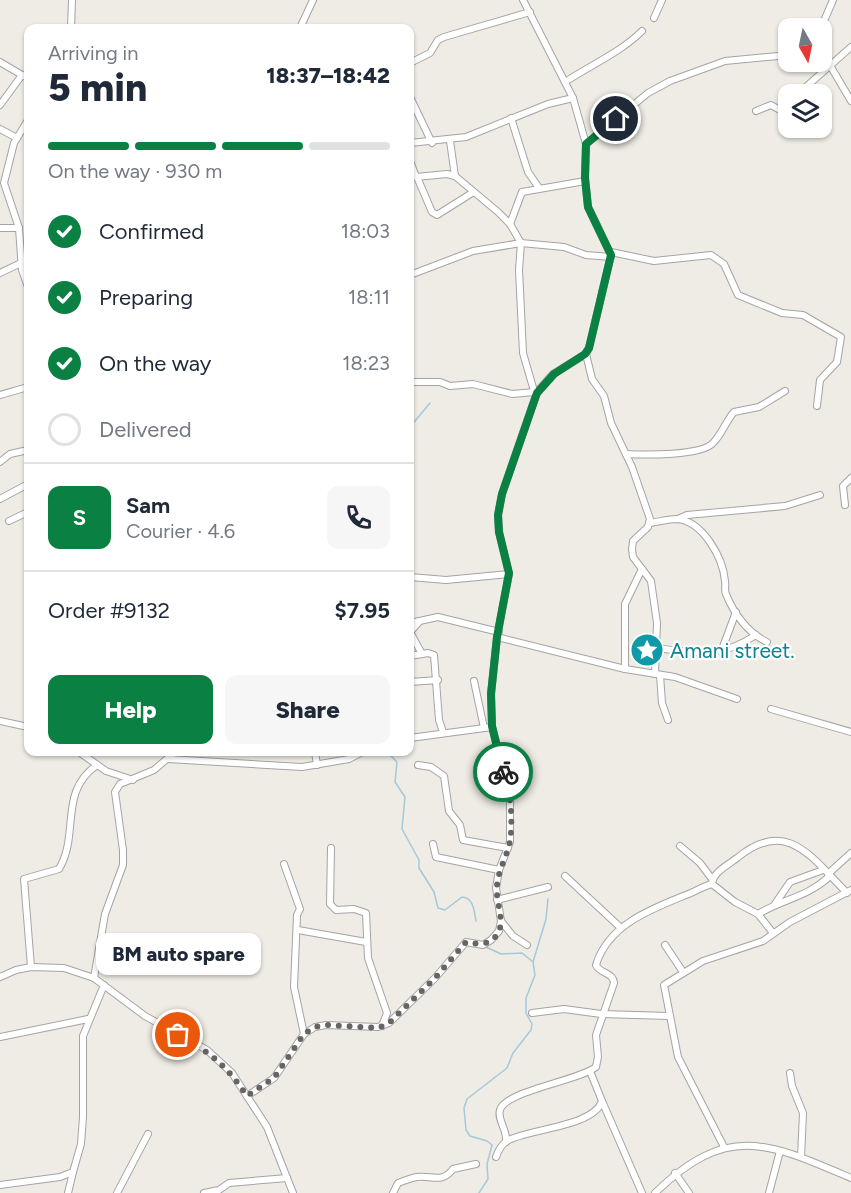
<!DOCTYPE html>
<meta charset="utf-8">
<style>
:root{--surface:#fff;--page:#f6f6f7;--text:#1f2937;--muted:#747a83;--line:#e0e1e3;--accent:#0b8043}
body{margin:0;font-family:Figtree,sans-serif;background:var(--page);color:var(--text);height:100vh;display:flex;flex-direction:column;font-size:22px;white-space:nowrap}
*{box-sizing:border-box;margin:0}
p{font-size:20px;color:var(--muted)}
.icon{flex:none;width:33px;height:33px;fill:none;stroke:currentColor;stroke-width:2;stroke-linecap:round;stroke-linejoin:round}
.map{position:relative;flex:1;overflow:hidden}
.sheet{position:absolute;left:24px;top:24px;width:390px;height:732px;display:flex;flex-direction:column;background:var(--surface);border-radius:12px;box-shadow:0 2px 4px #0004}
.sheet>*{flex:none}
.needle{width:39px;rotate:171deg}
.tools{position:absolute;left:778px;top:18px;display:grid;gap:12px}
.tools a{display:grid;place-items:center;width:54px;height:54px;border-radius:12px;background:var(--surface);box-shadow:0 2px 4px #0004;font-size:30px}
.pin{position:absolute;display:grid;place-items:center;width:51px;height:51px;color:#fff;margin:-26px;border:3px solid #fff;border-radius:50%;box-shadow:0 2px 6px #0007}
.courier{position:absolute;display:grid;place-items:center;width:60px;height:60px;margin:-30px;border:4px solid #0b8043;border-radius:50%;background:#fff;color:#222;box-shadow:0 2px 8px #0007}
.bubble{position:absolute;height:42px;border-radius:12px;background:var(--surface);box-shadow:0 2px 4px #0004;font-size:20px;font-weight:800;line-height:42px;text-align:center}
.summary em{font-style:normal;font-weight:800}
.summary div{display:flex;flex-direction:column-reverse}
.summary{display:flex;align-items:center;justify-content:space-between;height:102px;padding:0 24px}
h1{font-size:39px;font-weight:800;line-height:45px}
.bar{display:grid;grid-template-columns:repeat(4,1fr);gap:9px 6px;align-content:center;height:72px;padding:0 24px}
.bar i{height:8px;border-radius:4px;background:var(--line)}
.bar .on{background:var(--accent)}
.bar p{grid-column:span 4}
.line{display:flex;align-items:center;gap:15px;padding:0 24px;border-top:2px solid var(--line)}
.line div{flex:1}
.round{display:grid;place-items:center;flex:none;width:63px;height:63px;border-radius:12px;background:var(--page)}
ol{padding:0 24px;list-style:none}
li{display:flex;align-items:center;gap:18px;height:66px}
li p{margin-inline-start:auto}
li .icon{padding:6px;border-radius:50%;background:var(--accent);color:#fff;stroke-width:4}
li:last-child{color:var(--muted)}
li i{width:33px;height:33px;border:3px solid var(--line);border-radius:50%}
.action{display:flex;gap:12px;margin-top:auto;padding:12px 24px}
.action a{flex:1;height:69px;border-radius:12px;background:var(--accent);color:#fff;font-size:24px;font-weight:800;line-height:69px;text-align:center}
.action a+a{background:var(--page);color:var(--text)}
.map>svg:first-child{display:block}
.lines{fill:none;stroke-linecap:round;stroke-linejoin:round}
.stream{stroke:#a5c9db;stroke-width:1.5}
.minor-casing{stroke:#a4a4a4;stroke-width:8}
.minor{stroke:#fff;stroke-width:6}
.done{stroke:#666563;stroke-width:6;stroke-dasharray:0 10.8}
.route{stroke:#0b8043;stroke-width:8}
.labels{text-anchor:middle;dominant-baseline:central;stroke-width:4.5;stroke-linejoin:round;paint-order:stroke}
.culture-label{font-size:21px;fill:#0d838f;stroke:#fff;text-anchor:start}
</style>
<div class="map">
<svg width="851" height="1193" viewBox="0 0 851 1193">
<rect width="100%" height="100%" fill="#eeece4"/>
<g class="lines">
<g class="stream">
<path d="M410,427L430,403"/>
<path d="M387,752L397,762L395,782L405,797L402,829L419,860V868L434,892L438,908L445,910L462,897C474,898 474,911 476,921"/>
<path d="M486,947L501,954L522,953L533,962"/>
<path d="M479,1193L488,1179L487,1164L492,1145L487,1141L470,1136L466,1130L464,1108L467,1099L507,1068L513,1053L531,1030L532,1024L526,1013V998L535,975L533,962L546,919L548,899"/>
</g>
<defs>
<g id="minor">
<path d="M654,18L662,0"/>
<path d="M71,28L72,0"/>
<path d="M300,28L313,0"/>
<path d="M821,28L833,0"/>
<path d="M0,62L22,75"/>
<path d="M410,63L430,53L438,40L444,37L530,12"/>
<path d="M831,67L851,101"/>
<path d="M565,82C591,65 621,52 642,31"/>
<path d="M798,94L851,47"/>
<path d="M410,97L432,143"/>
<path d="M0,105L22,75L28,78"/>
<path d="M756,111L771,105L780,110L789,104"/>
<path d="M511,118L528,172L539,188"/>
<path d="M28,120L14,143L4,183L19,228L22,270L28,287"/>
<path d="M0,129L17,138"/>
<path d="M450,141L455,176"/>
<path d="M410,143L466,137L548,104L573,98"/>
<path d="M586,144L648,93L670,81L725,61L789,55"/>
<path d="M410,161L416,177L447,174L455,176L498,212L510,224L521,243L519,270L523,353L534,391"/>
<path d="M417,177L432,212L437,215L472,193"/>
<path d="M510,224L522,192L585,181"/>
<path d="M0,228H19"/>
<path d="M611,252L654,261L711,255L724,264L738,295L782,313L803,315L841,337L837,362L820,380L817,406"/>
<path d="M0,273L21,263"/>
<path d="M410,275L473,251L521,243L564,247L586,255L611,257"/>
<path d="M586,354L592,379L604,396L611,423L632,467L650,519L648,527L633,541L632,549L633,557L651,581L657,623L655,674"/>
<path d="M410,382H440L450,386L473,384L512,394L535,392"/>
<path d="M0,395L28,387"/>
<path d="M626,454C645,455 701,456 713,443C722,434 726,421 734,412L759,407L785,391"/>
<path d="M0,462L10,454L28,450"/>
<path d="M0,499L28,484"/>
<path d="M845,505L843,486L851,478"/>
<path d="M678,519L687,515L785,506L820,495"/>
<path d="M9,521L28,512"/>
<path d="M650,523C658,522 669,519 677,519C703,521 723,558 725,581C726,586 724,590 726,594C734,614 748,633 767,642"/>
<path d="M410,577L446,580L509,574"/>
<path d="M419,622L410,632L422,654"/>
<path d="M410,623L438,617L499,632"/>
<path d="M497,637L625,669L675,677L737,699"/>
<path d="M656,648C696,653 720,659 756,635"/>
<path d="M721,652L736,612"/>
<path d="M410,656L428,653L434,655L439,720L443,732"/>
<path d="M625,669V604L642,569"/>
<path d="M660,675L662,703L668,720"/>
<path d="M474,681L484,728"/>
<path d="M410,682L438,680"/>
<path d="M771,709L851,732"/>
<path d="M0,721L28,727"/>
<path d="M410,738L492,727"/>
<path d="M79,752L106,771L133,780"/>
<path d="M315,752L317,765"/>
<path d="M168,759L302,767L349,759L362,752"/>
<path d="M418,765L431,767L444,776L449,811L460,825L463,840L508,848"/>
<path d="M433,844L436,857L499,870"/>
<path d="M680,846L700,863L712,879"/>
<path d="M331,848L330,904L336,910L354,909L366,913L368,958L387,1013L382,1026"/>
<path d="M284,864L300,909L297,915L294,987L304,1034"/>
<path d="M828,874L851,853"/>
<path d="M565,876L621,928"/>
<path d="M712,884C713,872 728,865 737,858C787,817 811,857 847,893"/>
<path d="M497,900L548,887"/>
<path d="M775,904L790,882L823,870"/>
<path d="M758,914C785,898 806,898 830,876"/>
<path d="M501,921L513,936L527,945"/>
<path d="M298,930L366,942"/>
<path d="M665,945L683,972"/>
<path d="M31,967L24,879L59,869C80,834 58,792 97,765"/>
<path d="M0,977L16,970L31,967L64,968L94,978L145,1016L207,1050L232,1073L267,1127L293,1193"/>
<path d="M94,978L105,914L123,865V850L115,792L120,784L154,770L175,752"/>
<path d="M532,1013L564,1009L601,1014L669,1016"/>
<path d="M0,1037L88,1019"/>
<path d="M790,1073L792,1086L803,1113L801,1157"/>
<path d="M247,1096L274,1078L304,1034L315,1027L326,1025L378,1027L389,1023L435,978L466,942L483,945L491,940L499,931L501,921L496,888L499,870L510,842V794L492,727L491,694L497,637L509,574L499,532L498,515L502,494L537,392L553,374L586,354L589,348L611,255L588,207L585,178L586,144L573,98L523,0"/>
<path d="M602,1101L642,1193"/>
<path d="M506,1142C508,1131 497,1120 500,1110C505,1091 578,1081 596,1067L598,1057L596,1035L614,983C613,972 600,974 596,965C608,925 651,909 686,895C695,892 703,886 712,884L735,902L758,914L773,933"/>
<path d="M724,1147L678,1057L664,985L703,961L763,941L790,922L851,890"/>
<path d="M496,1157C498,1151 501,1145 507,1141C527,1129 594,1127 602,1101L590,1071"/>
<path d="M675,1173L689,1193"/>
<path d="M0,1185L60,1177L73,1172L81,1144L83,1117V1036L104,985"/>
<path d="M68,1193L73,1172"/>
<path d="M117,1193L148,1134"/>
<path d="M204,1193L219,1190L229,1183L287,1178"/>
<path d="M393,1193L398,1183C404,1181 410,1178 417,1177C431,1175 442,1184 453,1169L476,1164"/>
<path d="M655,1193C727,1123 767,1142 851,1178"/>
<path d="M769,1193L780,1151"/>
</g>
</defs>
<use href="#minor" class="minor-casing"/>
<use href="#minor" class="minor"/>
</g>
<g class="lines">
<path class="done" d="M178,1035C211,1053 226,1065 247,1096L274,1078L304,1034L315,1027L326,1025L378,1028L389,1023L435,978L466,942C477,944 488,946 496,936C507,923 495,902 497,886C498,870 507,857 510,841C513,819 511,793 503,772"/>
<path class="route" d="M503,772L492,726L491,694L497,637L509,573L499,532L498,515L502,494L537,393L554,374L585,354L589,348L611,255L588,207L585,178L586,144L616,119"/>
</g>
<defs>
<symbol id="sight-disc" viewBox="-11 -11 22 22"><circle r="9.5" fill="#0f9aa8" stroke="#fff"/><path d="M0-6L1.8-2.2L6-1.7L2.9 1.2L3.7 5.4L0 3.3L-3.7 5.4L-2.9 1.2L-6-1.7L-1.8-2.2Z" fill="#fff"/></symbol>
</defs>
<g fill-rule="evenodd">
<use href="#sight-disc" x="628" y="631" width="38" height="38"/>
</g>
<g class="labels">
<g class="culture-label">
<text x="670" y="650">Amani street.</text>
</g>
</g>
</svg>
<div class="tools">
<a><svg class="needle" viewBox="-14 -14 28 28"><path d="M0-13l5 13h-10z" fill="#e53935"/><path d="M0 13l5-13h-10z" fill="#747a83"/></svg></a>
<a><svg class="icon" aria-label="layers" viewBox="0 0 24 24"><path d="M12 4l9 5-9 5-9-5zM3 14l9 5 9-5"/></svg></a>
</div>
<div class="pin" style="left:178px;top:1035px;background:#ea580c"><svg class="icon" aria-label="bag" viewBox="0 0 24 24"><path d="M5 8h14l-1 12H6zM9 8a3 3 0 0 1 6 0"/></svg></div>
<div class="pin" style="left:616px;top:119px;background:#1f2937"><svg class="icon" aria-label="home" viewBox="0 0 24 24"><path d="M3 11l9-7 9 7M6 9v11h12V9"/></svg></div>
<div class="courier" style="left:503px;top:772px"><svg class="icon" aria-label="bike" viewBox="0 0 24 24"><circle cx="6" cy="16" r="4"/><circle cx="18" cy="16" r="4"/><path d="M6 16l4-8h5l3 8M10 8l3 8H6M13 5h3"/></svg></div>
<div class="bubble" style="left:96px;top:933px;width:165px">BM auto spare</div>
<section class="sheet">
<div class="summary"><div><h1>5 min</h1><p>Arriving in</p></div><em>18:37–18:42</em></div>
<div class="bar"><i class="on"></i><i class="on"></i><i class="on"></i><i></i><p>On the way · 930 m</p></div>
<ol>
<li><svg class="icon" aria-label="check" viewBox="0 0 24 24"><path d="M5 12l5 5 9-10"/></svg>Confirmed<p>18:03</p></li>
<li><svg class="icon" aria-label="check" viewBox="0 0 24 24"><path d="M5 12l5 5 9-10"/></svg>Preparing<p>18:11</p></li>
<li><svg class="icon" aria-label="check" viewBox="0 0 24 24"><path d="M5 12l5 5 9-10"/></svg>On the way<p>18:23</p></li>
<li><i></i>Delivered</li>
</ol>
<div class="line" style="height:108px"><b class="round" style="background:var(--accent);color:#fff">S</b><div><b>Sam</b><p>Courier · 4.6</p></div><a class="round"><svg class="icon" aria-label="phone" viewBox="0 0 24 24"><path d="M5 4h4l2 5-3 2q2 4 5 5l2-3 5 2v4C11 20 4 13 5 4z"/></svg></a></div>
<div class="line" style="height:78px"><div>Order #9132</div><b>$7.95</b></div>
<div class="action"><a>Help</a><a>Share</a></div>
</section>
</div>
